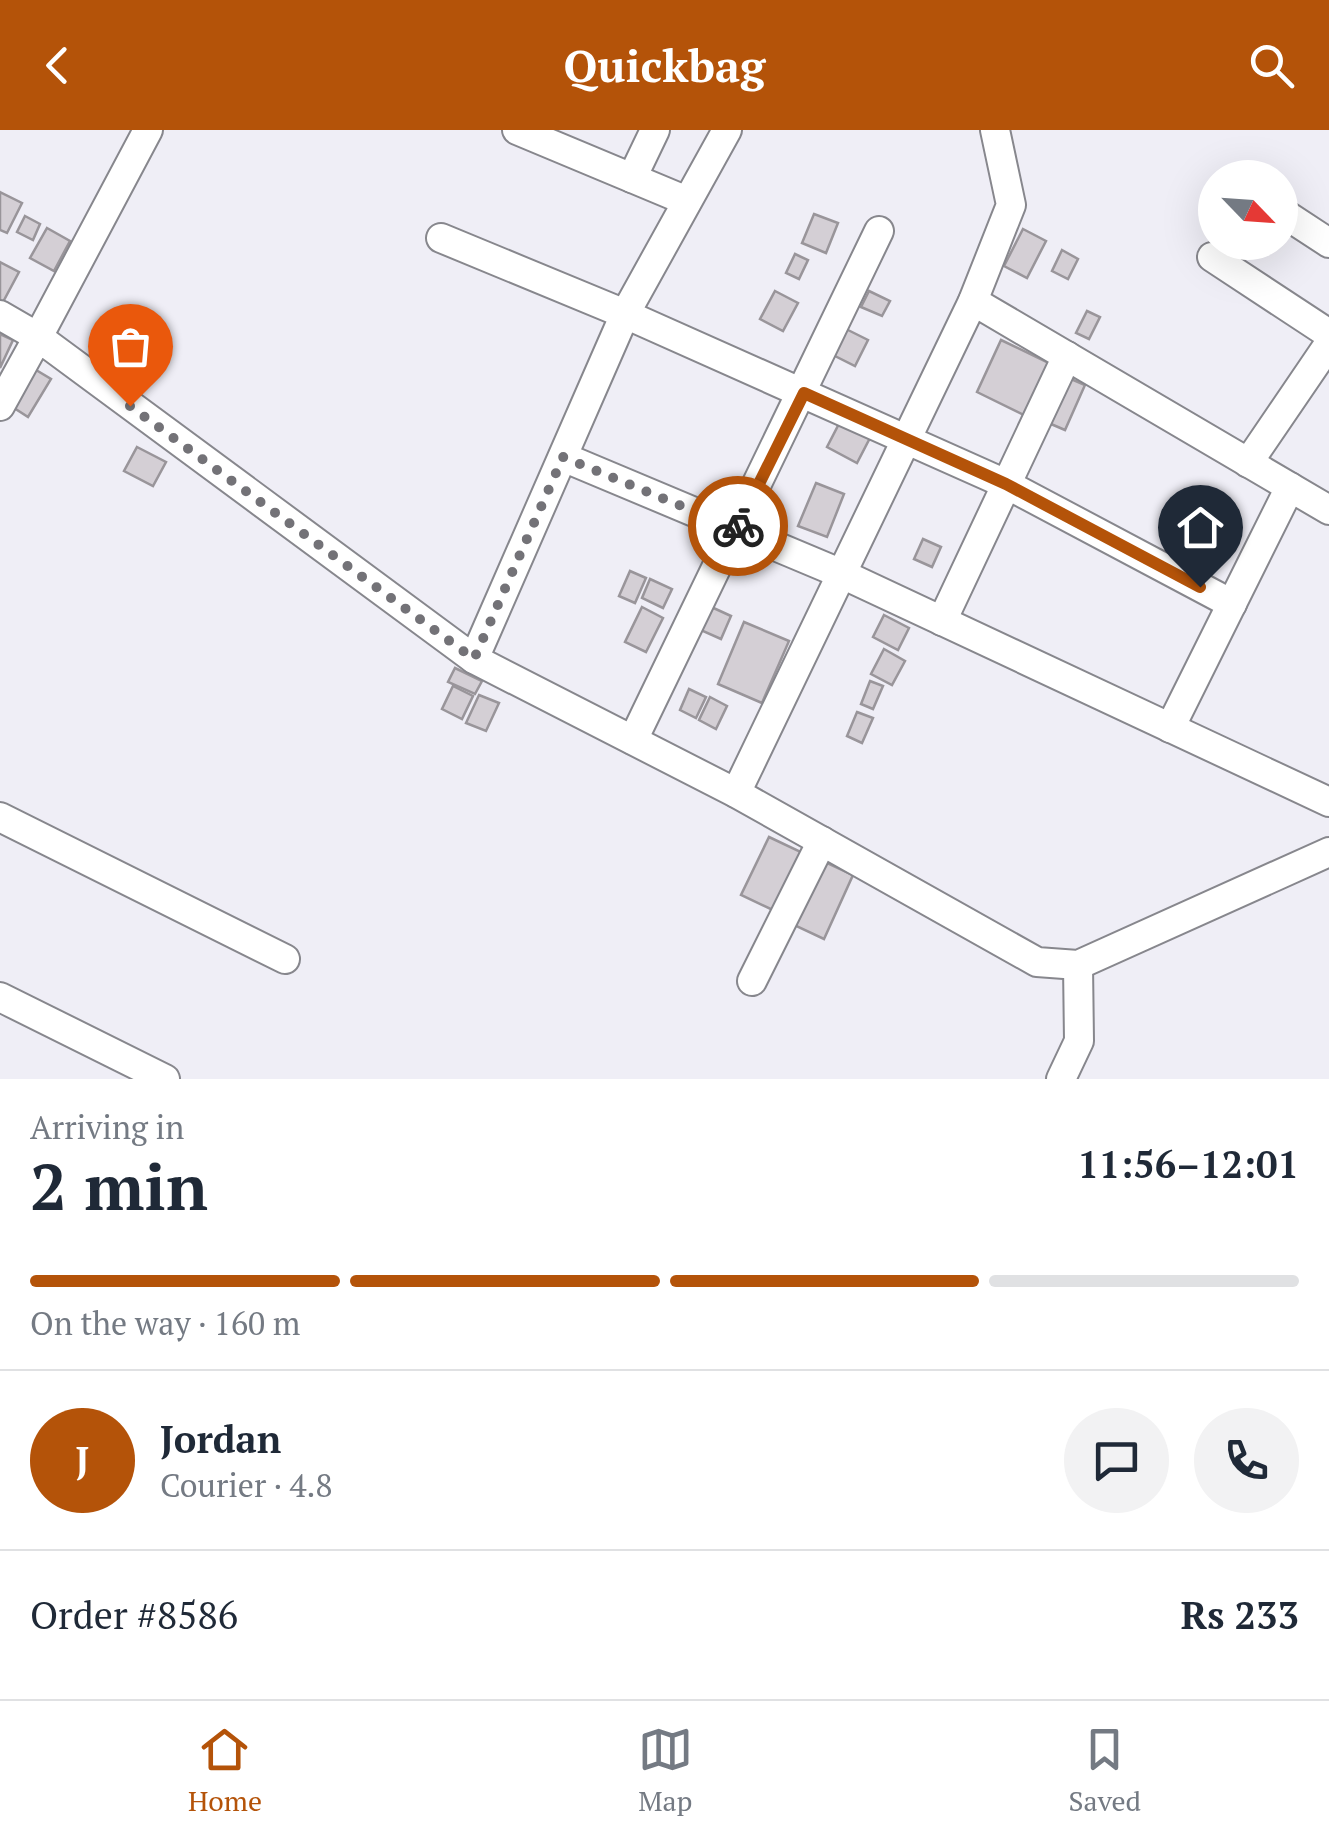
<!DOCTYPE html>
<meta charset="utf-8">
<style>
:root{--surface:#fff;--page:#f2f2f3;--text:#1f2937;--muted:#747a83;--line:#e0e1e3;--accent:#b45309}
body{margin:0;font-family:"PT Serif",serif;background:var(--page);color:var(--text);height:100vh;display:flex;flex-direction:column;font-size:38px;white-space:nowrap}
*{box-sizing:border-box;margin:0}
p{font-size:32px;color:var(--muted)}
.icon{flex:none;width:55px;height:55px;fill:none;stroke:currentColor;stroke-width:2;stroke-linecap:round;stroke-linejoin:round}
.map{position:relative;height:949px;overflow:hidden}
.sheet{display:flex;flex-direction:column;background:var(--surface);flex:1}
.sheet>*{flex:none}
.needle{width:65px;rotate:115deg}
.buttons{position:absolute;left:1198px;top:30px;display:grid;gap:20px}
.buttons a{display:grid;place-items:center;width:100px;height:100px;border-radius:50%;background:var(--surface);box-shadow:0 10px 40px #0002;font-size:50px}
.pin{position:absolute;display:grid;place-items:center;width:85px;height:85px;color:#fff;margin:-102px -42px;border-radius:50% 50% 50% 0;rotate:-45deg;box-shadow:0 0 10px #0007}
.pin .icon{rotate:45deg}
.courier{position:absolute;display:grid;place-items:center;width:100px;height:100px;margin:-50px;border:8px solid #b45309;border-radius:50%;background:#fff;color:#222;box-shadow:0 2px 12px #0007}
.summary em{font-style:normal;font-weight:700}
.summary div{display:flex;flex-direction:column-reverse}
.summary{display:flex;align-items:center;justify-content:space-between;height:170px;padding:0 30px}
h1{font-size:65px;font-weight:700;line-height:75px}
.bar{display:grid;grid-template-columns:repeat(4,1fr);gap:15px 10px;align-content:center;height:120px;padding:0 30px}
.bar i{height:12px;border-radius:8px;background:var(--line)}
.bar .on{background:var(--accent)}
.bar p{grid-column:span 4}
.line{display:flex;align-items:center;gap:25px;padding:0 30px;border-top:2px solid var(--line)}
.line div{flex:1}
.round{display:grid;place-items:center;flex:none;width:105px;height:105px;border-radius:52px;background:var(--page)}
header{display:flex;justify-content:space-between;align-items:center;height:130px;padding:0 30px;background:var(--accent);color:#fff;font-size:45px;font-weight:700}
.tab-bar{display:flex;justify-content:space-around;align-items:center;height:140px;border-top:2px solid var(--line);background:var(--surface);font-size:28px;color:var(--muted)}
.tab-bar a{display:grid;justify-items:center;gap:5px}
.tab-bar .on{color:var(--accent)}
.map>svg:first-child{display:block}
.building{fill:#d4cfd5;stroke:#99959a;stroke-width:2.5}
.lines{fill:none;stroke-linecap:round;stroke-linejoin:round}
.minor-casing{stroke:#87878d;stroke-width:32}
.minor{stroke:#fff;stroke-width:28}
.done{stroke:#737277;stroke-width:10;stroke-dasharray:0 18}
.route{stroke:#b45309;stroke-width:12}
</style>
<header><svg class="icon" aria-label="back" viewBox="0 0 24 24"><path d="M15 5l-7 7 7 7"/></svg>Quickbag<svg class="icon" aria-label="search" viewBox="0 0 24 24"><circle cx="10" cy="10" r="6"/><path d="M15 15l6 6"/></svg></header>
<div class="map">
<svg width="1329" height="949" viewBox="0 0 1329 949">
<rect width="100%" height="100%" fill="#efeef6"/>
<g class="building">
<path d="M0,62L22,73L7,103L0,100Z"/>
<path d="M814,84L838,93L826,123L802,113Z"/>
<path d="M25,86L40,94L33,110L17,102Z"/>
<path d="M47,98L70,111L54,141L30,128Z"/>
<path d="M1023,99L1046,111L1027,148L1004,136Z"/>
<path d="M1062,120L1078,129L1068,149L1052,141Z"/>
<path d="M795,124L808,130L799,149L786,143Z"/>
<path d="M0,132L19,142L3,172L0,171Z"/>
<path d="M775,161L798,173L783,201L760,189Z"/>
<path d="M869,161L890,171L882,186L861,177Z"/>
<path d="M1087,181L1100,187L1089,209L1076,203Z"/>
<path d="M846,199L868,210L855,236L833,225Z"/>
<path d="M0,204L13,210L0,238Z"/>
<path d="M1001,210L1049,233L1024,285L977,262Z"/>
<path d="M31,237L51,249L28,287L8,274Z"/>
<path d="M1064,246L1085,255L1065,300L1044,291Z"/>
<path d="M842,288L872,304L857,333L827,317Z"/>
<path d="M137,317L166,332L153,356L124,341Z"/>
<path d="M816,353L844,364L827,407L798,396Z"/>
<path d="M923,409L941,417L932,437L914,429Z"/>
<path d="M630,441L646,448L635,473L619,466Z"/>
<path d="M650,449L672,459L663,478L642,468Z"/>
<path d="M707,475L731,486L721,509L696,498Z"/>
<path d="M642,477L663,488L646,522L625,512Z"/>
<path d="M884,485L909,498L898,520L873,507Z"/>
<path d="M744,492L789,511L762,573L718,554Z"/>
<path d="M884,519L905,531L892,555L871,544Z"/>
<path d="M455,538L482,551L475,564L448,552Z"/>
<path d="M870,551L883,556L873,579L861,574Z"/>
<path d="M453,556L473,566L462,589L442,579Z"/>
<path d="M689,559L706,567L696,588L680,580Z"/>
<path d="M479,565L499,573L486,601L466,593Z"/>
<path d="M710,567L727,576L716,599L699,590Z"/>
<path d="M857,582L873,588L862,613L847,606Z"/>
<path d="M769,707L803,723L775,781L741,765Z"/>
<path d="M823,731L853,745L824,809L794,795Z"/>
</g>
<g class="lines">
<defs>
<g id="minor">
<path d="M517,0L687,71"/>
<path d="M632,48L655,0"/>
<path d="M1280,81L1329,113"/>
<path d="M441,108L625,184L1006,354L1232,474"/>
<path d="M1212,127L1329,204"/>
<path d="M973,171L1329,380"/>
<path d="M0,185L38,207L148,0"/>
<path d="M0,276L38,207L474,529L736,663L1037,832L1078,835L1329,722"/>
<path d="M563,327L842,444L1329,672"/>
<path d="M1248,333L1329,214"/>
<path d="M942,491L1067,226"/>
<path d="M474,529L625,184L727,0"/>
<path d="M1170,598L1290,357"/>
<path d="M633,610L879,101"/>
<path d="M736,663L973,171L1011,75L995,0"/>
<path d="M0,687L285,829"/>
<path d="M752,851L822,711"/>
<path d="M0,867L165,949"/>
<path d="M1061,949L1079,911L1078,835"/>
</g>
</defs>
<use href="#minor" class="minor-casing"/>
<use href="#minor" class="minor"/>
</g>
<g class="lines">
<path class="done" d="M130,276L474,529L563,327L737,399L738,396"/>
<path class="route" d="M738,396L804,263L1006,354L1200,457"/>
</g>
</svg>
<div class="buttons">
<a><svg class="needle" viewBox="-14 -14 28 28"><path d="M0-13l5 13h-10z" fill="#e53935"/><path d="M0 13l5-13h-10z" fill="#747a83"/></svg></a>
</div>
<div class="pin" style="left:130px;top:276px;background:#ea580c"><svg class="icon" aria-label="bag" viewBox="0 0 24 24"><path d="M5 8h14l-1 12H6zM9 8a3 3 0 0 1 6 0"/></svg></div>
<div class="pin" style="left:1200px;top:457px;background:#1f2937"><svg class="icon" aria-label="home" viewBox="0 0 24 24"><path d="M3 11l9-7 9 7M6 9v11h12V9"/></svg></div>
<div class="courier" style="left:738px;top:396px"><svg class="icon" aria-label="bike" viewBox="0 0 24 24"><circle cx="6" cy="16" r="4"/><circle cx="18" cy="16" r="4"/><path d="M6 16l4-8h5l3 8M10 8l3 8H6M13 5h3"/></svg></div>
</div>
<section class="sheet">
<div class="summary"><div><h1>2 min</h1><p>Arriving in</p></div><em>11:56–12:01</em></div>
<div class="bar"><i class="on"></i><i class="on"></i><i class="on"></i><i></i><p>On the way · 160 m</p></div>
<div class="line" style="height:180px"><b class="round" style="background:var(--accent);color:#fff">J</b><div><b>Jordan</b><p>Courier · 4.8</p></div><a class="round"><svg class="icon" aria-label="chat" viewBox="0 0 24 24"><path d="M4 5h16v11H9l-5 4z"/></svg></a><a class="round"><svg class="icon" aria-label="phone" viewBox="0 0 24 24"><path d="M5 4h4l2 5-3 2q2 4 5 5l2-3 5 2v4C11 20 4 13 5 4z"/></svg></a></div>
<div class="line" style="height:130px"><div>Order #8586</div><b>Rs 233</b></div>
</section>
<nav class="tab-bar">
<a class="on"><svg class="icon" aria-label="home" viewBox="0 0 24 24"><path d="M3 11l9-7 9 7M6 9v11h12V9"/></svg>Home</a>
<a><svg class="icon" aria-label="map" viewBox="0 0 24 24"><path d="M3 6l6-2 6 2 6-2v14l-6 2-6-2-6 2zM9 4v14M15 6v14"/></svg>Map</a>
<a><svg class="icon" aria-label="saved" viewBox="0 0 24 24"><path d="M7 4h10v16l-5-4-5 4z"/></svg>Saved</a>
</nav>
